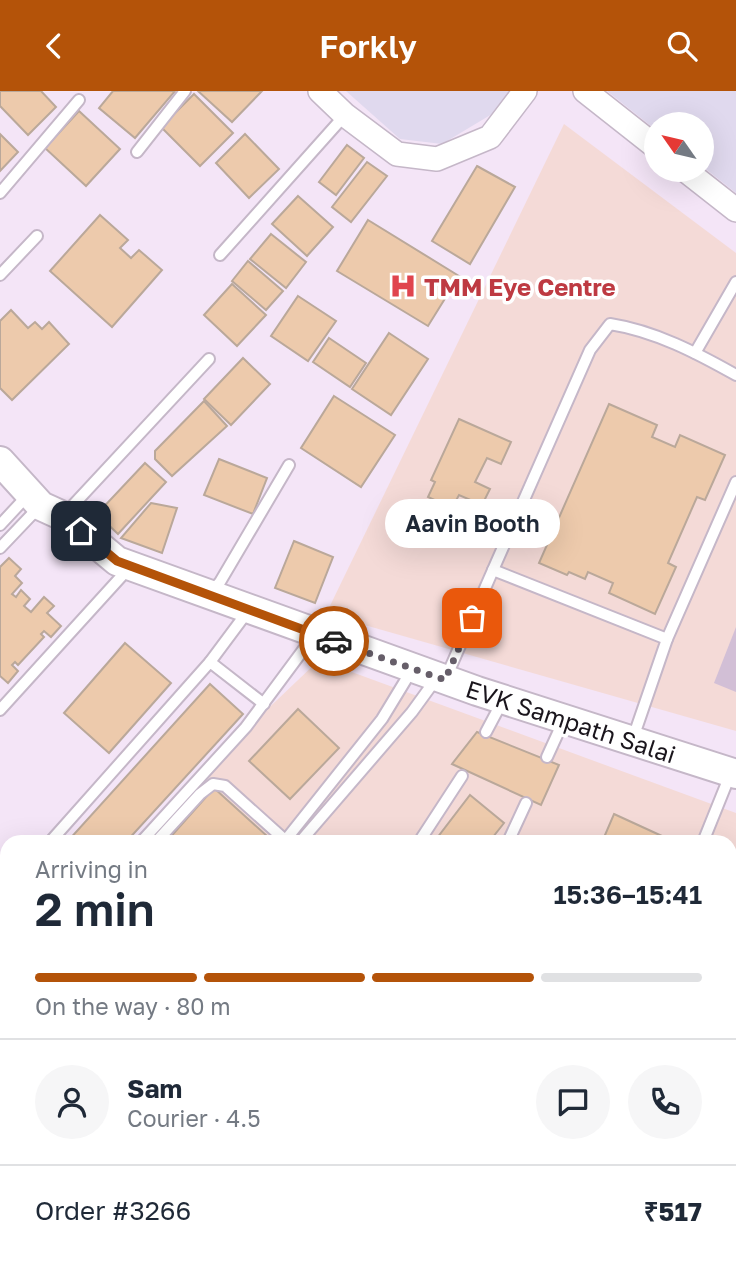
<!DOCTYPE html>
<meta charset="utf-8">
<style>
:root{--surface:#fff;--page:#f6f6f7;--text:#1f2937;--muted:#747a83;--line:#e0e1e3;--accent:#b45309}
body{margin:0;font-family:"Golos Text",sans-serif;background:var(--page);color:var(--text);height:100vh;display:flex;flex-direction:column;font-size:26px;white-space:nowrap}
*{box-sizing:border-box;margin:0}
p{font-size:23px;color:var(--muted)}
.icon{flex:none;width:38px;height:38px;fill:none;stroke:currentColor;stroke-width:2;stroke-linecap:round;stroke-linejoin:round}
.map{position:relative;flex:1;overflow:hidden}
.drawer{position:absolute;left:0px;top:744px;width:737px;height:436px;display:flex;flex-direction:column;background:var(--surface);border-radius:21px 21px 0 0;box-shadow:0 7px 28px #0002}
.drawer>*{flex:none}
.needle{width:46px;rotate:304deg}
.controls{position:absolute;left:644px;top:21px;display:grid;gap:14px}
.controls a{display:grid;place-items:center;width:70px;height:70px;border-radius:50%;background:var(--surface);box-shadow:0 7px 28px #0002;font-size:35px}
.pin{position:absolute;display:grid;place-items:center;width:60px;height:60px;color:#fff;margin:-30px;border-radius:14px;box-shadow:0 4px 10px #0006}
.courier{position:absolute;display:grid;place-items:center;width:70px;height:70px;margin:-35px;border:5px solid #b45309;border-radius:50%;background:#fff;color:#222;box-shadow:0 2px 9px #0007}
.bubble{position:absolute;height:49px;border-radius:24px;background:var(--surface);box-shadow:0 7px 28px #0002;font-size:23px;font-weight:600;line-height:49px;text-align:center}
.summary em{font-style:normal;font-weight:600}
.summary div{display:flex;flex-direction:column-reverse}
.summary{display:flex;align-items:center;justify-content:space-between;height:119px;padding:0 35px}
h1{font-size:46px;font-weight:600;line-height:52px}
.bar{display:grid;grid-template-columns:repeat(4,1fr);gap:10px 7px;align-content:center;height:84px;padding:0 35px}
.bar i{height:9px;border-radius:5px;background:var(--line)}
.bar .on{background:var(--accent)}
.bar p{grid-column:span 4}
.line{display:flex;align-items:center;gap:18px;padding:0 35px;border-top:2px solid var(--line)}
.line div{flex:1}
.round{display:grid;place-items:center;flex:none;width:74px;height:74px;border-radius:37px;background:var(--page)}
header{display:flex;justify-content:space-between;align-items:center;height:91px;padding:0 35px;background:var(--accent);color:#fff;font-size:32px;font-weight:600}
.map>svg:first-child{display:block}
.commercial{fill:#f4dad7}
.industrial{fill:#e0d9ee}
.green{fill:#d2bfd6}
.building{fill:#edcaac;stroke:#baa89a;stroke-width:2}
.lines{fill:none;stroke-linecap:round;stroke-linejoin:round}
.service-casing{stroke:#c5b7c8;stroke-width:14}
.minor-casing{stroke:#c5b7c8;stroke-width:26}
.tertiary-casing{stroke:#c5b7c8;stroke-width:32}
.primary-casing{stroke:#c5b7c8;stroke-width:38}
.service{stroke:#fff;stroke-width:10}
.minor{stroke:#fff;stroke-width:23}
.tertiary{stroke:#fff;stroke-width:28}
.primary{stroke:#fff;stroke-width:35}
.done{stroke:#665e69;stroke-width:7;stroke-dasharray:0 12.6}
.route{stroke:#b45309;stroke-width:9}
.labels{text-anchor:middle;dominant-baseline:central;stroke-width:7;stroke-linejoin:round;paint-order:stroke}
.health-label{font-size:24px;font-weight:bold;fill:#be3a42;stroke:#fff;text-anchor:start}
.street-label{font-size:24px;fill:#1a151c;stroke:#fff}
</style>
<header><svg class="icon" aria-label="back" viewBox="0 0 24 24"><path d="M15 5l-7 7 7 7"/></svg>Forkly<svg class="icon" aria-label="search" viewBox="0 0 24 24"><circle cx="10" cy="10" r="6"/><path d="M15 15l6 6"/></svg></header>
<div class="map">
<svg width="736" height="1178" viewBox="0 0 736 1178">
<rect width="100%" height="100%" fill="#f4e5f7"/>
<g class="commercial">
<path d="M564,33L736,162V640L326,523Z"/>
<path d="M319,569L736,722V981L730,999V751H141L231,653Z"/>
<path d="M85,1173H196L189,1178H88Z"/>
</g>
<g class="industrial">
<path d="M346,0H510L492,23L442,53L400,48Z"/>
<path d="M607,0H736V102L702,75V33H656V39Z"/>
</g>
<path class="green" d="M736,536V601L714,592Z"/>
<g class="building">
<path d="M0,0H41L56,16L28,44L0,15Z"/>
<path d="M113,0H175L135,47L99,17Z"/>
<path d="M198,0H262L232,31Z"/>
<path d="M194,3L233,42L200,75L161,36Z"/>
<path d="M79,20L120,58L86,95L45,57Z"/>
<path d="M0,43L18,61L0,80Z"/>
<path d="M245,43L279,78L249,107L216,72Z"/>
<path d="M347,54L364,67L336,104L319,91Z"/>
<path d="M367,71L387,85L351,131L332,116Z"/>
<path d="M477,75L515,96L470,173L432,150Z"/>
<path d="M298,105L333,136L307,165L272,133Z"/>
<path d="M100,124L128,149L120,157L131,167L139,159L162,179L112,236L50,180Z"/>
<path d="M368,129L459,185L428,235L337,180Z"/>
<path d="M271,143L306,171L286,197L250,168Z"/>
<path d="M248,170L283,200L266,219L232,190Z"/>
<path d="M232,193L266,224L237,255L204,224Z"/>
<path d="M298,205L336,230L308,270L271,245Z"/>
<path d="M11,219L28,237L35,231L42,238L49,231L69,253L12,309L0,297V230Z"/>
<path d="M389,242L428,268L391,324L352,298Z"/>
<path d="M329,247L366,272L350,296L313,271Z"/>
<path d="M243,267L270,293L231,334L204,308Z"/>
<path d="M334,305L395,344L361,396L301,357Z"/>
<path d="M204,310L227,335L172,385L155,368V360Z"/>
<path d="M609,313L657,334L652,346L675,356L680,344L725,364L705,409L697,406L668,472L676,476L655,523L609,502L613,492L588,481L585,488L569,481L567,484L539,472Z"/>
<path d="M459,328L511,351L501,373L487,367L475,391L490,398L482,414L459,404L452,417L428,406L435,391L431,389Z"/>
<path d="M219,368L267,387L253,423L204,404Z"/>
<path d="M145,372L166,391L118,443L97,423Z"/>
<path d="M151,412L177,417L162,462L121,447Z"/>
<path d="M294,450L333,466L315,512L275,497Z"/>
<path d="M9,467L21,478L15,485L22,492L12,503L16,506L21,499L30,508L24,515L31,521L44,506L54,515L47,522L61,535L51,546L44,540L41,543L44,546L18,574L15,571L12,574L18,580L8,592L0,585V476Z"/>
<path d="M125,552L171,592L109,662L64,622Z"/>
<path d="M210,593L243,623L126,751H67Z"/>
<path d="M298,618L339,657L290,708L249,670Z"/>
<path d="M477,641L559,674L541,714L452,673Z"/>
<path d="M214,697L267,745L261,751H166Z"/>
<path d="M470,704L504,732L489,751H434Z"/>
<path d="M614,723L675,751H602Z"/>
<path d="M7,816V881L0,888V824Z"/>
<path d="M7,930V1029L5,1031L0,1026V938Z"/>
<path d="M0,1097L7,1101V1172H18L15,1178H0V1146L4,1139L0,1137Z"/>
<path d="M371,1172H429L426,1178H370L373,1173Z"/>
<path d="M510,1172H543L553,1178H507Z"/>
</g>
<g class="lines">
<defs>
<g id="service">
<path d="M137,61L185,0"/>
<path d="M0,102L79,9"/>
<path d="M220,164L345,24"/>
<path d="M0,184L37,145"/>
<path d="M695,262L736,191"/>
<path d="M63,425L209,268"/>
<path d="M0,434L28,404"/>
<path d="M0,457L39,416"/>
<path d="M210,502L220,491L289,374"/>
<path d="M667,548L736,391"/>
<path d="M210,571L248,520"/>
<path d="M445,589L493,479"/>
<path d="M0,619L129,477"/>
<path d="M486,641L503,609"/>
<path d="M633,647L667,548L493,479L590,259L610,233C655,240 697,262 736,284"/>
<path d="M547,666L563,631"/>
<path d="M50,751L210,571L264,613"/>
<path d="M141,751L246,636L315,543"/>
<path d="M156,751L200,703L213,693L225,695L285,749"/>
<path d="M284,751L382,628L413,577"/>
<path d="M300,751L412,621L436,588"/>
<path d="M419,751L462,685"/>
<path d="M508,751L526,712"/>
<path d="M703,751L730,684"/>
<path d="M0,807L7,799"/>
<path d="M0,903L7,896"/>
</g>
<g id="minor">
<path d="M320,0L345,24L397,63L437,68L490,46L525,0"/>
<path d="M585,0L656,56"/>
<path d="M685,79L736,119"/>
<path d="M330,1172L341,1178"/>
<path d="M233,1178L268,1175L274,1178"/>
<path d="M612,1178L614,1172"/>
</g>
<path id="tertiary" d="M0,370L41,415L63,425L117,470L477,600L736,683"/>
<g id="primary">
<path d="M730,1028L736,1012"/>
<path d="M693,1178L694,1172"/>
<path d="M734,1178L736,1168"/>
</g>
</defs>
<use href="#service" class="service-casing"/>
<use href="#minor" class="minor-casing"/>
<use href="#tertiary" class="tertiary-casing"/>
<use href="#primary" class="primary-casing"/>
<use href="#service" class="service"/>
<use href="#minor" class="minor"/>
<use href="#tertiary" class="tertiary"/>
<use href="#primary" class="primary"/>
</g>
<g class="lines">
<path class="done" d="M334,550L445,589L472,527"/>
<path class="route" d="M81,440L117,470L334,550"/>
</g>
<defs>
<symbol id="hospital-bare" viewBox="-9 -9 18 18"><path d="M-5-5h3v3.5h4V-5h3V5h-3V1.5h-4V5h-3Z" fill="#e0444e" stroke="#fff" stroke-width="2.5" paint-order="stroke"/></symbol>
</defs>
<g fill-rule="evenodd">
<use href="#hospital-bare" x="384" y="176" width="38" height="38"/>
</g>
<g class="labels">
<g class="health-label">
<text x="424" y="195">TMM Eye Centre</text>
</g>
<g class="street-label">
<text transform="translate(571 630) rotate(18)">EVK Sampath Salai</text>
</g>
</g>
</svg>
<div class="controls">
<a><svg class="needle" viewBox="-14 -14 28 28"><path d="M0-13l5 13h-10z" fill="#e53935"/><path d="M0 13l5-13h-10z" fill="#747a83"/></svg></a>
</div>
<div class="pin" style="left:472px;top:527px;background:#ea580c"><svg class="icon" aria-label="bag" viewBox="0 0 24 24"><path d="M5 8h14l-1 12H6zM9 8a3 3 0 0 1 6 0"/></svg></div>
<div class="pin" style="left:81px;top:440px;background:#1f2937"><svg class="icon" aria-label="home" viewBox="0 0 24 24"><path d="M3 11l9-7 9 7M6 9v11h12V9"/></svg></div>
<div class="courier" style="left:334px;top:550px"><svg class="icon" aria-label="car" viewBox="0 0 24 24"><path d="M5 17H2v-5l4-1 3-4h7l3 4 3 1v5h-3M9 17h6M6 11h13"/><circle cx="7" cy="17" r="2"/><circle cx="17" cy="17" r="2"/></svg></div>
<div class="bubble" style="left:385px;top:408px;width:175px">Aavin Booth</div>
<section class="drawer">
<div class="summary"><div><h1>2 min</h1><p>Arriving in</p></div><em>15:36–15:41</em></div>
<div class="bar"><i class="on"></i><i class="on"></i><i class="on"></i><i></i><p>On the way · 80 m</p></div>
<div class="line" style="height:126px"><a class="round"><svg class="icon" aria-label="person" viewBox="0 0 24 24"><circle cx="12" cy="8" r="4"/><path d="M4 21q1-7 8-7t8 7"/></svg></a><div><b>Sam</b><p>Courier · 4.5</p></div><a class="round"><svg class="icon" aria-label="chat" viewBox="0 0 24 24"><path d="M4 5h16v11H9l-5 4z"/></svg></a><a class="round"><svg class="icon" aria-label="phone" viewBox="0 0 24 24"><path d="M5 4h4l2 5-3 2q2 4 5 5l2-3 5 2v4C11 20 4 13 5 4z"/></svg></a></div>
<div class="line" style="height:91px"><div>Order #3266</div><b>₹517</b></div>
</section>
</div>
